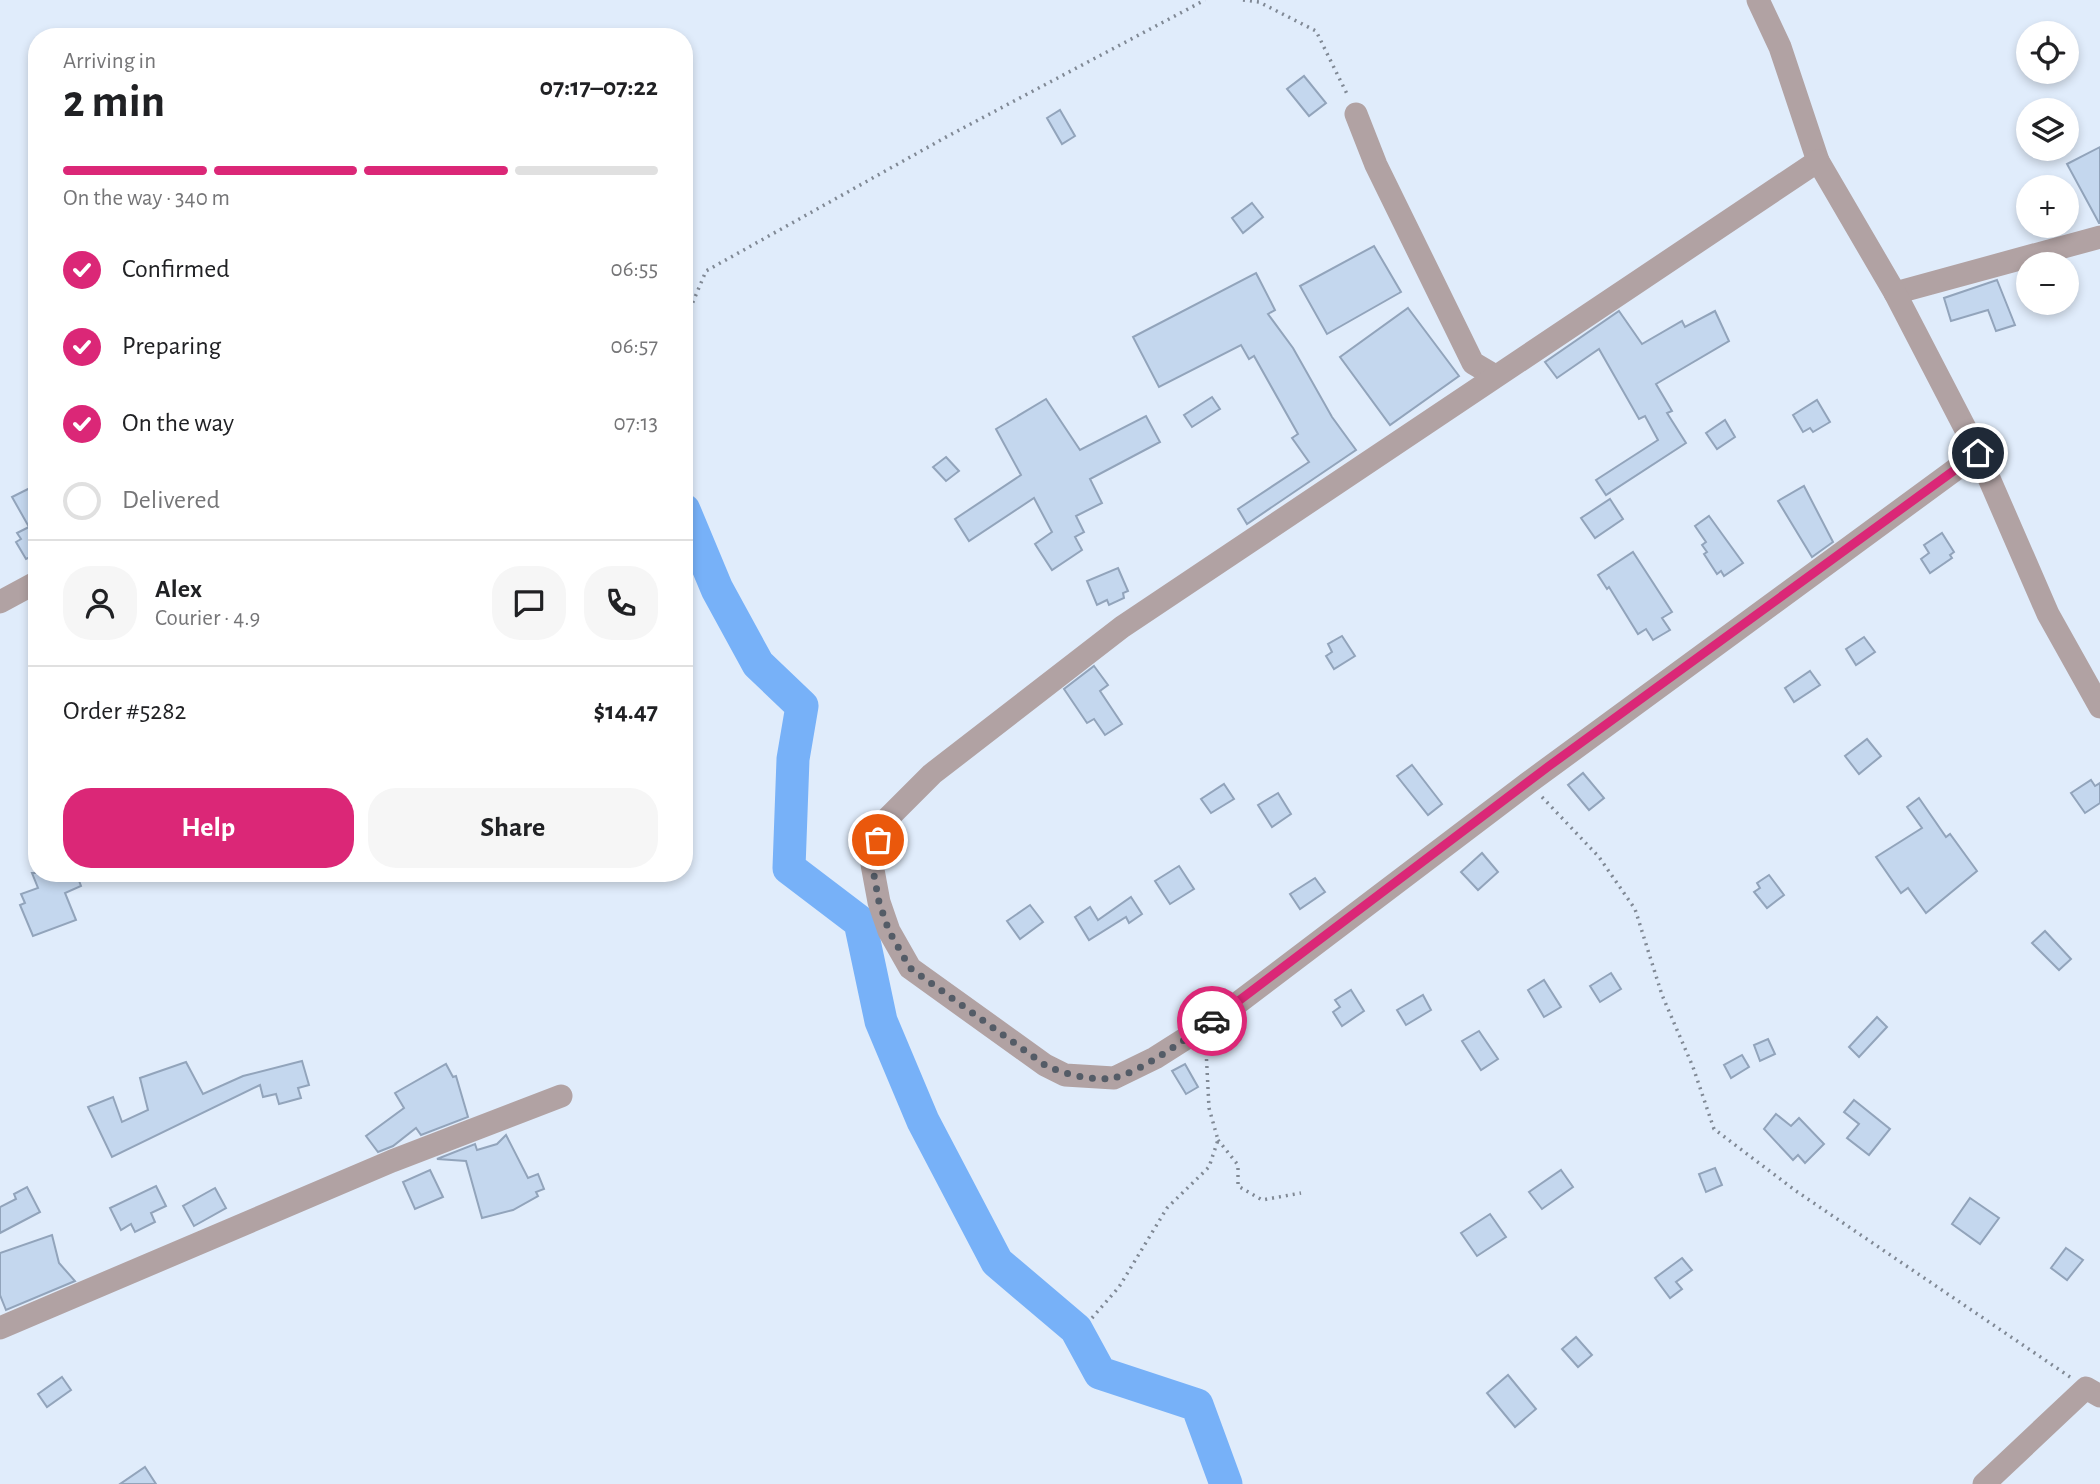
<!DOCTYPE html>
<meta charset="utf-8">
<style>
:root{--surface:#fff;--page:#f6f6f6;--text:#202124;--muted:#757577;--line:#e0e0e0;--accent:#db2777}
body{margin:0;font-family:"Alegreya Sans",sans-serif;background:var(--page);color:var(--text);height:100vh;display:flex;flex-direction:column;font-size:26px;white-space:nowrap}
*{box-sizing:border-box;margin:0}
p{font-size:23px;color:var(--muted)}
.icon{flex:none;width:38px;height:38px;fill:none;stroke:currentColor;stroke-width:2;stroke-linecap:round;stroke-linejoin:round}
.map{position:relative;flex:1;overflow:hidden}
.sheet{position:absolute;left:28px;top:28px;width:665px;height:854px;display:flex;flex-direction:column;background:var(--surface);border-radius:28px;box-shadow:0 4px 10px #0003}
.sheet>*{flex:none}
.tools{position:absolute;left:2016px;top:21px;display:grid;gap:14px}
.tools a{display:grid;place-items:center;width:63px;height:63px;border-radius:50%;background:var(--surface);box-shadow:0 4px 10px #0003;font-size:35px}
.pin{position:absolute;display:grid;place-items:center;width:60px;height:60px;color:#fff;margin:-30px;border:4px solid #fff;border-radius:50%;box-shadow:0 2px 7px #0007}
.courier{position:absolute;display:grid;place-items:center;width:70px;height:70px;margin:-35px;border:5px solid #db2777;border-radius:50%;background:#fff;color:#222;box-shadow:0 2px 9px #0007}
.overview em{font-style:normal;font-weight:600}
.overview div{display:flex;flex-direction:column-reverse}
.overview{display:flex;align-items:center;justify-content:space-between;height:119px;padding:0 35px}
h1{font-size:46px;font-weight:600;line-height:52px}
.bar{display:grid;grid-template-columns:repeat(4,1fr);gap:10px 7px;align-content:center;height:84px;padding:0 35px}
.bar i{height:9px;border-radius:5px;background:var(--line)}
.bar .current{background:var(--accent)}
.bar p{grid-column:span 4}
.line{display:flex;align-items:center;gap:18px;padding:0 35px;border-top:2px solid var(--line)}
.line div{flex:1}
.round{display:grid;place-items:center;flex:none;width:74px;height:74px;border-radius:28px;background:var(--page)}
ol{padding:0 35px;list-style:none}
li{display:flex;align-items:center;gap:21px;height:77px}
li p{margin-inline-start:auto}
li .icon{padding:7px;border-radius:50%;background:var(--accent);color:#fff;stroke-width:4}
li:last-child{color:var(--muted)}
li i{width:38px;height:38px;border:4px solid var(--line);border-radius:50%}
.button{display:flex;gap:14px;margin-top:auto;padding:14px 35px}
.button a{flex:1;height:80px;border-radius:28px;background:var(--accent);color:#fff;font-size:28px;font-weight:600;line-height:80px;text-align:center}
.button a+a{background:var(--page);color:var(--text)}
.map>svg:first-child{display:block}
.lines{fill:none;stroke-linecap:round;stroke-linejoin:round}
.river{stroke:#77b1f8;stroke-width:33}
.building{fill:#c4d7ee;stroke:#92a4bb;stroke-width:2}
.path{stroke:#808995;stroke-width:3.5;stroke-dasharray:2 5;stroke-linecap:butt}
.minor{stroke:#b1a2a3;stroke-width:23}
.done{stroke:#545c67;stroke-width:7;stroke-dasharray:0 12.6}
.route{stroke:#db2777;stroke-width:9}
</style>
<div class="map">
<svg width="2100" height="1484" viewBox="0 0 2100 1484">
<rect width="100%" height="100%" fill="#e0ecfb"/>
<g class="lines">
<path class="river" d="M684,510L717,589L758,664L802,706L793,759L789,868L860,922L881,1021L923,1121L997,1262L1076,1329L1100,1373L1197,1405L1226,1484"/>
</g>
<g class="building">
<path d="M1304,76L1326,103L1309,116L1287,89Z"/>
<path d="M1060,110L1075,136L1062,144L1047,118Z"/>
<path d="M2100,147V223H2099L2067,164Z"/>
<path d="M1252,203L1263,217L1243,233L1232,218Z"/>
<path d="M1374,246L1401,292L1327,334L1300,286Z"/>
<path d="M1256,273L1275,310L1268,314L1293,348L1332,417L1356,450L1247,524L1238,509L1309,462L1292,438L1298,434L1254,356L1249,359L1241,345L1159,387L1133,337Z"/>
<path d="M1997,280L2015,325L1996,331L1988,310L1951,321L1944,298Z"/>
<path d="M1408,308L1459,376L1390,425L1340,357Z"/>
<path d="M1619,311L1642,344L1682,321L1685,327L1715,311L1729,341L1656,384L1672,411L1667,413L1686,443L1606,495L1596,480L1658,440L1645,416L1639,419L1599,349L1557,378L1545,362Z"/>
<path d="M1212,397L1220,409L1192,427L1184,415Z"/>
<path d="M1046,399L1080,450L1146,416L1160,442L1090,479L1102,503L1076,516L1084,532L1075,537L1082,550L1052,570L1035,544L1052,532L1034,498L969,541L955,519L1021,475L996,429Z"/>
<path d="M1817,400L1830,422L1813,432L1810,428L1803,432L1793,415Z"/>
<path d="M1725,420L1735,437L1717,449L1706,433Z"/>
<path d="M946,457L959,471L946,481L933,467Z"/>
<path d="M34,486L31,525L37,522V565L32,556L26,559L16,542L21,539L17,533L29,527L12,497Z"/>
<path d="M1804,486L1833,542L1812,557L1778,501Z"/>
<path d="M1610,499L1623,519L1595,538L1581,518Z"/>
<path d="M1709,516L1743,563L1724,576L1721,571L1717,574L1704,554L1707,552L1702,545L1706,542L1695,526Z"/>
<path d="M1942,533L1954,552L1950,555L1952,558L1930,573L1921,559L1929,553L1924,545Z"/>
<path d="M1633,552L1672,612L1662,618L1670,630L1653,640L1646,629L1638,634L1609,587L1607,589L1598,575Z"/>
<path d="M1118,568L1128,591L1123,593L1124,598L1109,605L1107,600L1097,605L1087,581Z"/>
<path d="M1342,636L1355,656L1334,669L1326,656L1332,652L1328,644Z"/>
<path d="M1864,637L1875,652L1856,665L1846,649Z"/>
<path d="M1094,666L1108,685L1100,691L1122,724L1105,735L1094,719L1087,723L1064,689Z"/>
<path d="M1810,671L1820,685L1794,702L1785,688Z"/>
<path d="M1867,739L1881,756L1859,774L1845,756Z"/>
<path d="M1412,765L1442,804L1428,815L1397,776Z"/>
<path d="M1583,773L1604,798L1589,810L1568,785Z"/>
<path d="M2091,780L2095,786L2100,783V803L2085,813L2071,793Z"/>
<path d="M1224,784L1234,799L1211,813L1201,799Z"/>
<path d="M1278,793L1291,814L1272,827L1258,805Z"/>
<path d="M1919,798L1946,837L1950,834L1977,871L1926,913L1908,888L1901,893L1876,857L1922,828L1907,807Z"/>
<path d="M1482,853L1498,872L1478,890L1461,872Z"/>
<path d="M1179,866L1194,889L1170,904L1155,881Z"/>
<path d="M32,873H76L81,886L65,893L76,920L33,936L20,905L25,903L21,894L38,888Z"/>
<path d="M1769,875L1784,895L1767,908L1754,892L1760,888L1757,883Z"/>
<path d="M1315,878L1325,892L1300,909L1290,894Z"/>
<path d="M1131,897L1142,914L1129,923L1126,917L1089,940L1075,917L1090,907L1098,920Z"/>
<path d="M1030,905L1043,922L1020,939L1007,921Z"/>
<path d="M2045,931L2071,959L2059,970L2032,943Z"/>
<path d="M1611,973L1621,989L1600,1002L1590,986Z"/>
<path d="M1544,980L1561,1007L1544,1017L1528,990Z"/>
<path d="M1351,990L1364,1011L1342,1026L1333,1012L1340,1007L1335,1000Z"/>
<path d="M1423,995L1431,1010L1406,1025L1397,1010Z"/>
<path d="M1877,1017L1887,1027L1859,1057L1849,1047Z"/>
<path d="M1479,1031L1498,1059L1481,1070L1462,1041Z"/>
<path d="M1768,1039L1775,1054L1760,1061L1754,1045Z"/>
<path d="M1742,1055L1749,1067L1731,1078L1724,1065Z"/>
<path d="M302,1061L309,1085L298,1088L301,1098L279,1104L276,1094L263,1097L260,1085L112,1157L88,1107L113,1097L122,1122L148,1110L140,1078L186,1062L203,1094L243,1076Z"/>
<path d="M446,1064L453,1077L456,1076L468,1117L421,1135L416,1128L393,1146L378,1152L366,1136L404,1108L395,1093Z"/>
<path d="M1185,1064L1198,1087L1186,1094L1172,1071Z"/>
<path d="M1854,1100L1890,1129L1869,1155L1847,1138L1859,1124L1844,1112Z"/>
<path d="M1776,1114L1791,1126L1799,1118L1824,1144L1805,1163L1798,1155L1793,1160L1764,1129Z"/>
<path d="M506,1135L528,1178L538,1174L544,1189L536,1192L538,1196L513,1210L482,1218L466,1161L437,1159L475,1144L477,1150L497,1144Z"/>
<path d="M1715,1168L1722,1185L1706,1192L1699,1174Z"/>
<path d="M430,1170L443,1197L415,1209L403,1182Z"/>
<path d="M1561,1170L1573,1187L1542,1209L1529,1192Z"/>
<path d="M156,1186L166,1206L151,1213L155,1222L135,1232L131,1224L121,1230L110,1208Z"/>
<path d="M27,1187L40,1212L0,1233V1207L16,1199L14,1194Z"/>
<path d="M215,1188L226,1208L194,1226L183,1206Z"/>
<path d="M1970,1198L1999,1218L1980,1244L1952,1224Z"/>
<path d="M1490,1214L1506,1237L1477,1256L1461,1233Z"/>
<path d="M52,1235L59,1263L75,1281L6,1310L0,1295V1253Z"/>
<path d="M2066,1248L2083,1260L2067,1280L2051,1268Z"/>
<path d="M1682,1258L1692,1270L1676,1282L1682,1289L1670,1298L1655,1278Z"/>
<path d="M1576,1337L1592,1355L1578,1367L1562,1349Z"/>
<path d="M1508,1375L1536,1409L1515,1427L1487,1393Z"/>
<path d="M62,1377L71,1390L47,1407L38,1394Z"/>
<path d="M145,1467L156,1484H120Z"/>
</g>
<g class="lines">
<g class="path">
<path d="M1243,0L1259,2L1316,31L1348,96"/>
<path d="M690,309L706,271L948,136L1205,0"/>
<path d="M1542,797L1599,857L1635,909L1662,995L1693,1067L1714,1129L1796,1191L2070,1377"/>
<path d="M1218,1140L1238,1165V1186L1262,1200L1301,1193"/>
<path d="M1092,1318L1119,1287L1167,1208L1209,1167L1218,1140L1209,1108L1206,1049"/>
</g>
<g class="minor">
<path d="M1758,0L1780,47L1818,161"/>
<path d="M1356,114L1376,165L1473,363L1495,376"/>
<path d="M1895,293L2100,237"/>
<path d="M1978,453L1528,783L1218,1018L1155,1058L1114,1078L1065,1075L1045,1065L910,968L889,931L879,902L871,859L885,821L932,774L1122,627L1818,161L1895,293L1978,453L2048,614L2100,707"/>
<path d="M0,602L37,582"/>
<path d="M0,1328L392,1161L561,1096"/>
<path d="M1984,1484L2086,1388L2100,1396"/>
</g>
</g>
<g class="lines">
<path class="done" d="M878,840L871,859L879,902L889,931L910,968L1045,1065C1064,1074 1091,1081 1113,1078C1140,1073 1188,1037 1212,1021"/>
<path class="route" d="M1212,1021L1549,766L1978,453"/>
</g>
</svg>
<div class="tools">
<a><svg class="icon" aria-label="locate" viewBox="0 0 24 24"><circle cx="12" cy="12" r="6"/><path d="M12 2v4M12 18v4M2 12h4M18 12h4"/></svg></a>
<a><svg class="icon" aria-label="layers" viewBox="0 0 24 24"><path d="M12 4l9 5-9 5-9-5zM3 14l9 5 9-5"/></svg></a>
<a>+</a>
<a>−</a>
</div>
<div class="pin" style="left:878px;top:840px;background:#ea580c"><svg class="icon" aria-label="bag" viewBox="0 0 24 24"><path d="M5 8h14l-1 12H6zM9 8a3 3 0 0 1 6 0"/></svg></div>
<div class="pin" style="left:1978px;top:453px;background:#1f2937"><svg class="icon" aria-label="home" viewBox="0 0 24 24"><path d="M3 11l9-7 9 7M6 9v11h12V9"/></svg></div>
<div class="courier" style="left:1212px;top:1021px"><svg class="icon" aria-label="car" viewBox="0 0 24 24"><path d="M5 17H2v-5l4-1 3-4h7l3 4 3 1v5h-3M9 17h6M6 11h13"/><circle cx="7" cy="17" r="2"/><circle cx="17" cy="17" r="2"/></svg></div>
<section class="sheet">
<div class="overview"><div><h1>2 min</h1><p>Arriving in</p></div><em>07:17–07:22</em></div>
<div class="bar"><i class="current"></i><i class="current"></i><i class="current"></i><i></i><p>On the way · 340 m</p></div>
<ol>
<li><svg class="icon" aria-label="check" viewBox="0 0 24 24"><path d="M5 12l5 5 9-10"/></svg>Confirmed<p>06:55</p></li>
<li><svg class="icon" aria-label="check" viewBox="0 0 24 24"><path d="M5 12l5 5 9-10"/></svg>Preparing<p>06:57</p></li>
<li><svg class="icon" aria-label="check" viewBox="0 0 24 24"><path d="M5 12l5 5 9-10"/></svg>On the way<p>07:13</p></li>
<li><i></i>Delivered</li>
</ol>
<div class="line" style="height:126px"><a class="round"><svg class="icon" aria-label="person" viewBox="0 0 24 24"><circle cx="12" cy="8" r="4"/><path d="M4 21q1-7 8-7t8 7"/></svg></a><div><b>Alex</b><p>Courier · 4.9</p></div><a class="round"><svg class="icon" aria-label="chat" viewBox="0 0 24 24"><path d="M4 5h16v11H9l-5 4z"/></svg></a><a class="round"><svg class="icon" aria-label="phone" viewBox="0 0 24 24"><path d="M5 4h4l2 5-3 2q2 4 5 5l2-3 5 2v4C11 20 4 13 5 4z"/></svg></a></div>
<div class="line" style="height:91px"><div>Order #5282</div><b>$14.47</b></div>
<div class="button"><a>Help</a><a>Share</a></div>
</section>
</div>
